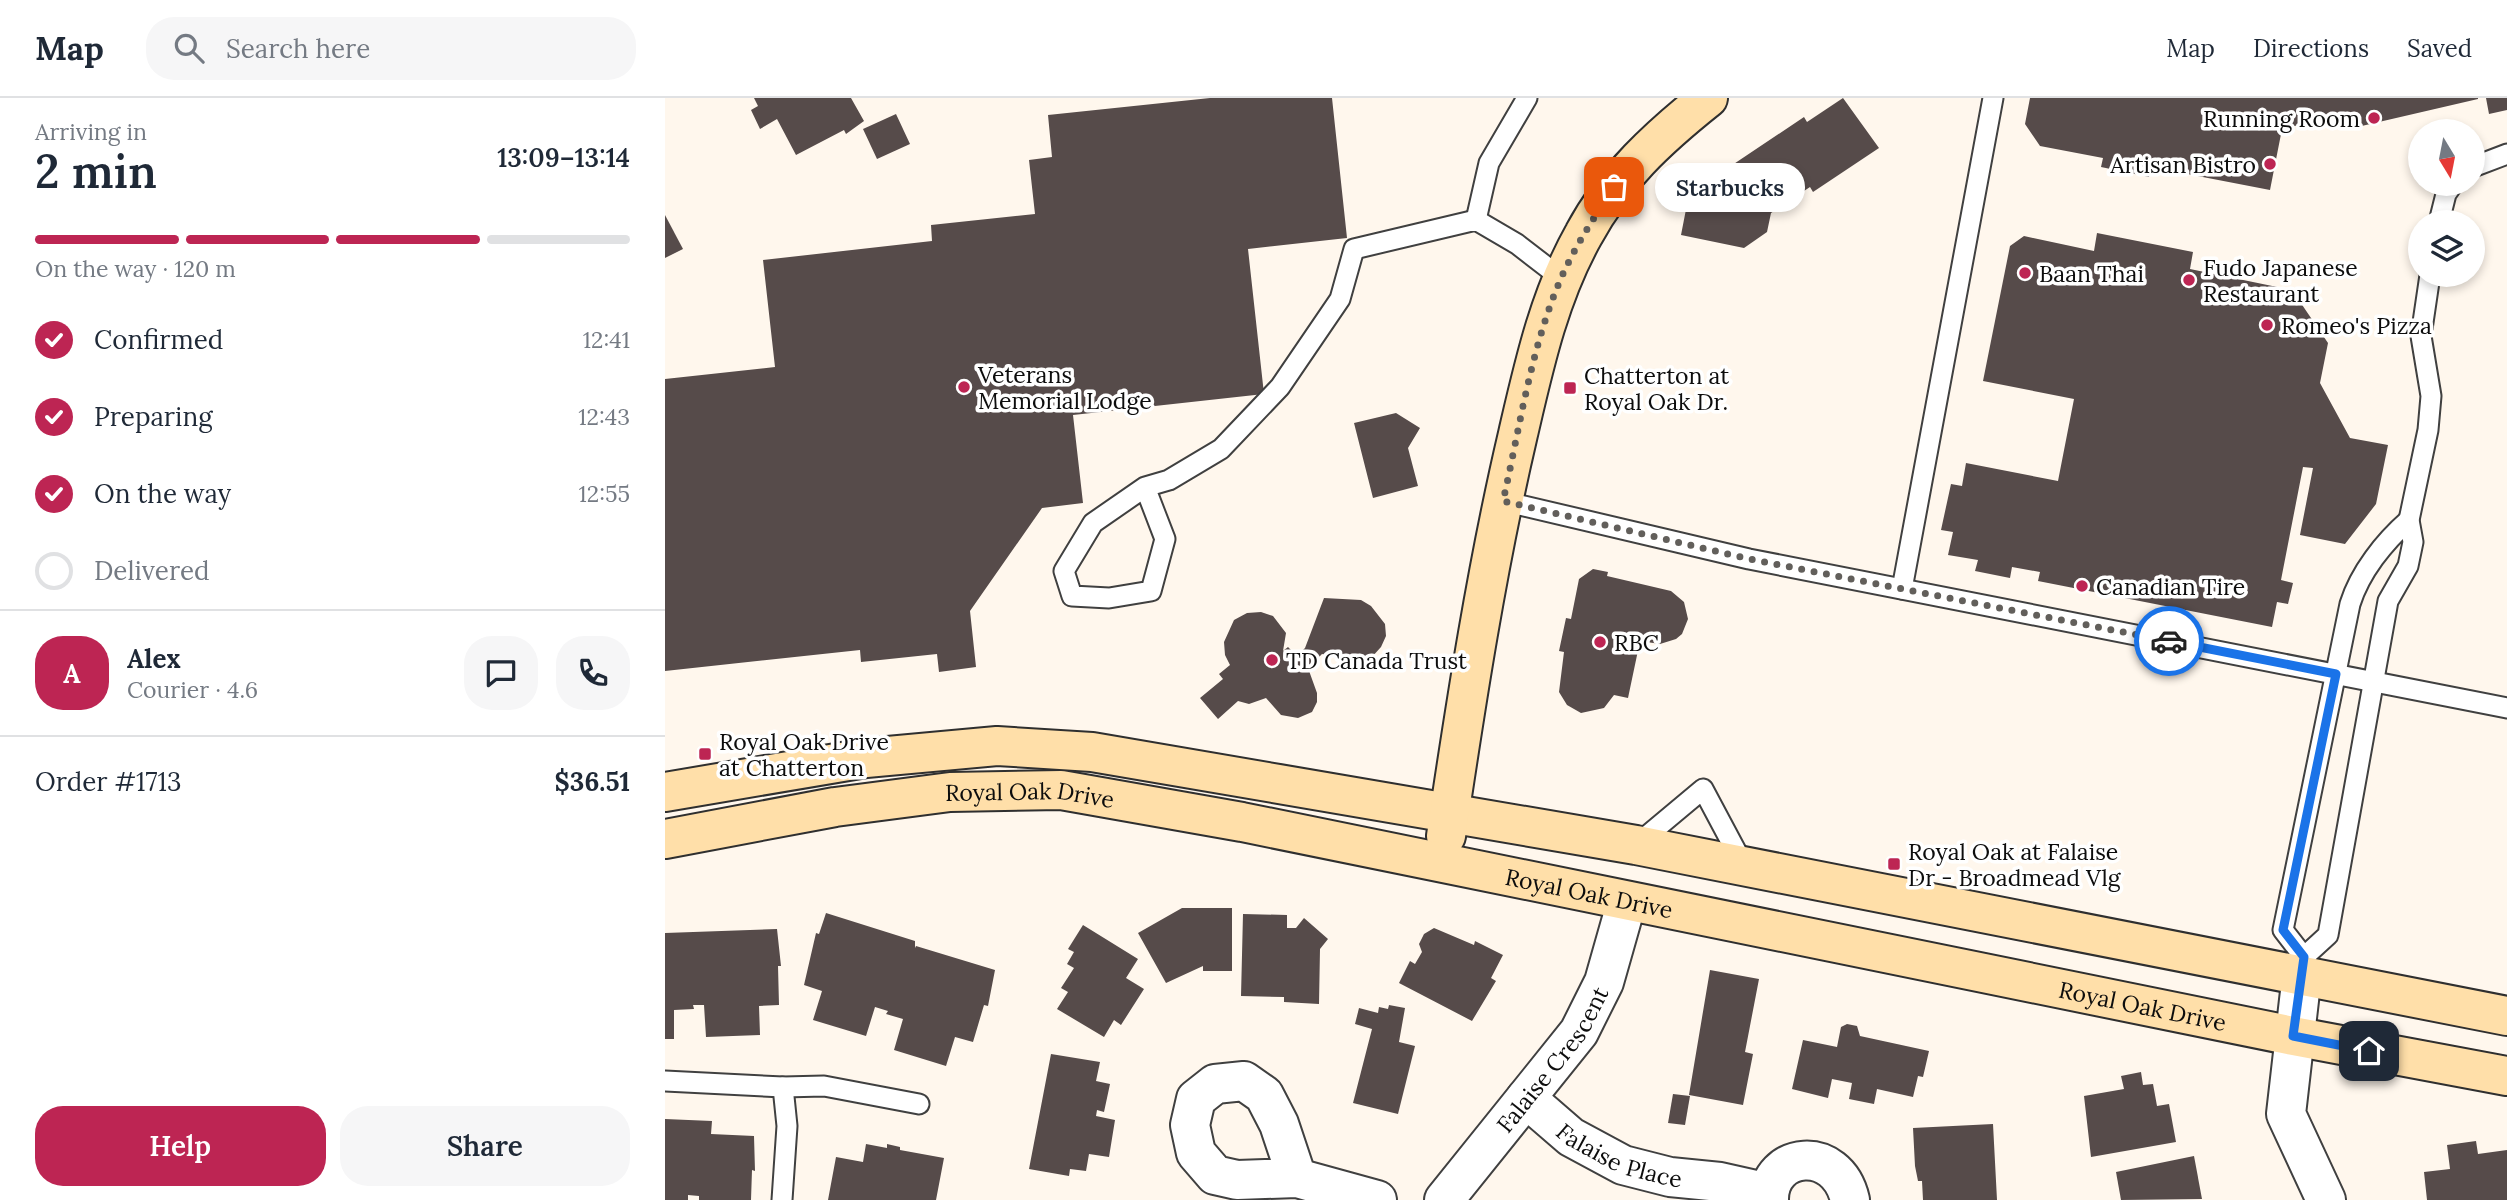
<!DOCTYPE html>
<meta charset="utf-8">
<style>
:root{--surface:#fff;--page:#f6f6f7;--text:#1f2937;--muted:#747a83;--line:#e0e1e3;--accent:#bd2553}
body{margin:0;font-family:Lora,serif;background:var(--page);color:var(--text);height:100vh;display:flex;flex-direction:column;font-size:26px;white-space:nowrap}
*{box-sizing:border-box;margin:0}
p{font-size:23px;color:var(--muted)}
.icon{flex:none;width:38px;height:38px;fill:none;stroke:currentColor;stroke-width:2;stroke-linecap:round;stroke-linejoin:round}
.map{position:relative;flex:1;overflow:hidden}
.details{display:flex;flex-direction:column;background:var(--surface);width:665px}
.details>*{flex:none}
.needle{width:46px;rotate:170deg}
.buttons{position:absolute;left:1743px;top:21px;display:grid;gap:14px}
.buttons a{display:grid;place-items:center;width:77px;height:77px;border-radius:50%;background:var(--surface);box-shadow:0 4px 10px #0003;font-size:35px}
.pin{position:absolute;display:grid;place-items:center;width:60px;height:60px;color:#fff;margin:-30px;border-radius:14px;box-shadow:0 4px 10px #0006}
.courier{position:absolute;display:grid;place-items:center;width:70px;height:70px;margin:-35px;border:5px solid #1a73e8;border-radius:50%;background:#fff;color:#222;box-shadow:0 2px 9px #0007}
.bubble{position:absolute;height:49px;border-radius:24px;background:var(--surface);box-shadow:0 4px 10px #0003;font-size:23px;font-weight:600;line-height:49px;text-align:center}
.head em{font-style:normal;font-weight:600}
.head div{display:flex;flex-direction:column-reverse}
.head{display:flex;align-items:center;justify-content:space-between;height:119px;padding:0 35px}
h1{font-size:46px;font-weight:600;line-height:52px}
.bar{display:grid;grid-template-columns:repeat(4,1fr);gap:10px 7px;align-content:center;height:84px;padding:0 35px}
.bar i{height:9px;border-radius:5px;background:var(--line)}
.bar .active{background:var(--accent)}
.bar p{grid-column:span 4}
.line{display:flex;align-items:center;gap:18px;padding:0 35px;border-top:2px solid var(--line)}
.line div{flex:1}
.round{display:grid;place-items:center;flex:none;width:74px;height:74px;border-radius:28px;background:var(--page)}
ol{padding:0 35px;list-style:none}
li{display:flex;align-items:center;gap:21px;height:77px}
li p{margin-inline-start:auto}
li .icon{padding:7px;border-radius:50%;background:var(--accent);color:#fff;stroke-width:4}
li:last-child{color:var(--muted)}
li i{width:38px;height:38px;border:4px solid var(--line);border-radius:50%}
.cta{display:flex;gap:14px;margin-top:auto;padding:14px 35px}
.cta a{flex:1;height:80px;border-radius:28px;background:var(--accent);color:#fff;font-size:28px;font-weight:600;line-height:80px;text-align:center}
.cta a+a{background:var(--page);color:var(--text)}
header{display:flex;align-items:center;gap:42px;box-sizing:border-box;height:98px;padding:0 35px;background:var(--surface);border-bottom:2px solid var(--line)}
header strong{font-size:33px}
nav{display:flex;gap:38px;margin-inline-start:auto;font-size:24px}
.search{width:490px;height:63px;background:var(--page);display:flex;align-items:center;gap:18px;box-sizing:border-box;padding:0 24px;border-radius:28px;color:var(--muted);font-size:26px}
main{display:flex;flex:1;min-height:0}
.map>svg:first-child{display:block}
.building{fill:#564b4a}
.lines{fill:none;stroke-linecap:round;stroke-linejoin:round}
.lane-casing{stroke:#404040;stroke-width:23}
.street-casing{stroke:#404040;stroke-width:42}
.secondary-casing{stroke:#2f2f2f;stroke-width:42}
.lane{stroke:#fff;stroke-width:19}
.street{stroke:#fff;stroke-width:38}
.secondary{stroke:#ffdfa9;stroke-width:38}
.done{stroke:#625f5b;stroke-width:7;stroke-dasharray:0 12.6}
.route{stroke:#1a73e8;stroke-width:9}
.poi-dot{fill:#bd2553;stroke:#fff;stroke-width:2.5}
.labels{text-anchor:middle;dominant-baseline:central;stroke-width:7;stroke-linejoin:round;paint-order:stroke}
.poi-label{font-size:23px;fill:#0d0d0d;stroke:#fff;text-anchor:start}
.street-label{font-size:23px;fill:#0d0d0d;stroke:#fff}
</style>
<header>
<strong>Map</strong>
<div class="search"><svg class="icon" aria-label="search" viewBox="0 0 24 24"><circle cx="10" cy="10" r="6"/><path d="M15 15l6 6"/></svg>Search here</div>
<nav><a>Map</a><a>Directions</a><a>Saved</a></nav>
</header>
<main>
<section class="details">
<div class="head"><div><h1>2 min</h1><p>Arriving in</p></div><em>13:09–13:14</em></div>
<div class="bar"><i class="active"></i><i class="active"></i><i class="active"></i><i></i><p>On the way · 120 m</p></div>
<ol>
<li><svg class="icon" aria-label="check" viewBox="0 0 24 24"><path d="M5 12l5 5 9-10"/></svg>Confirmed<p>12:41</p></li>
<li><svg class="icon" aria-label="check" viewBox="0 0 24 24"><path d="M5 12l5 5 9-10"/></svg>Preparing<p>12:43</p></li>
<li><svg class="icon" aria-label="check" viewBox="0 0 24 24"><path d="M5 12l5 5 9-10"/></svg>On the way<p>12:55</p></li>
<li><i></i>Delivered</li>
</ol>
<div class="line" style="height:126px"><b class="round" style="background:var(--accent);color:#fff">A</b><div><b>Alex</b><p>Courier · 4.6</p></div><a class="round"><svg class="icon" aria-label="chat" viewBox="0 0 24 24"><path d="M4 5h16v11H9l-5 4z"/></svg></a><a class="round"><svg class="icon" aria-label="phone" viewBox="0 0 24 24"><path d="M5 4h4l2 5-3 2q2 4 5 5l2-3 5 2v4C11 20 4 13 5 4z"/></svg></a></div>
<div class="line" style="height:91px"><div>Order #1713</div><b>$36.51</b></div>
<div class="cta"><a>Help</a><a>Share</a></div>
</section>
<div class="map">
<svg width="1842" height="1102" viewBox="0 0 1842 1102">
<rect width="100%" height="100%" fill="#fff7ed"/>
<g class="building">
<path d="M89,0H186L199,23L181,36L179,32L131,57L112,21L95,31L86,12L93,8Z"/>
<path d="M545,0H667L682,140L583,151L599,296L408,317L418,405L377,410L305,513L311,569L274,574L272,556L196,564L195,552L0,573V281L110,269L98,162L267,143L266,127L370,116L364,62L387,59L383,17Z"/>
<path d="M1178,0L1214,50L1148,94L1145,89L1106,115L1102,134L1079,150L1016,137L1024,96L1139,19L1142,24Z"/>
<path d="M1365,0H1813V1L1688,30L1685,15L1617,31L1605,92L1486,69L1484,79L1436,69L1438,60L1375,48L1360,26Z"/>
<path d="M1821,0H1842V12L1824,16Z"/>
<path d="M231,16L245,46L212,61L198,31Z"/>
<path d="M0,117L18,151L0,160Z"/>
<path d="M1432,135L1528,154L1525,171L1627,192L1663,245L1655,285L1685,340L1723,347L1711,406L1680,446L1635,437L1648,370L1638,369L1616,482L1628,485L1623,506L1612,504L1607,529L1373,483L1375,474L1347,469L1345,480L1310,473L1313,462L1283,457L1288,434L1276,432L1286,386L1297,388L1301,365L1393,383L1409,301L1318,283L1345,148L1359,138L1429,153Z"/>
<path d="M731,315L755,330L743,350L753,388L708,400L689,325Z"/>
<path d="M928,471L943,474L942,478L1006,493L1019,504L1023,521L1017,536L1011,541L995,546L975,543L963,600L949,597L939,610L916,615L902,607L894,594L899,554L894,553L901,520L906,521L914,481Z"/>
<path d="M659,500L696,502L706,508L720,526L721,538L716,549L706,560L696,564L657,556L643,570L652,595V604L647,614L633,620L616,617L601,600L584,606L573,603L553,621L535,600L558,581L554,576L565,567L560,557L559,544L569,522L582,515L596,514L608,518L621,535L618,553L623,549L632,558L640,550Z"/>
<path d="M517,810H567V873H538V868L501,885L473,835Z"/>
<path d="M161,815L250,843V850L251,848L330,872L323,908L319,907L308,944L290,939L281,968L229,952L238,921L221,916L223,913L210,909L201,938L148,922L157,893L139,887L151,835L154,836Z"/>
<path d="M578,816L622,817V830H631L639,820L663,841L655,851L654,906L619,904V899L576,898Z"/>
<path d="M418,827L473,861L461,880L479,891L456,927L449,922L439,939L392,911L403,894L396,890L409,870L402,866L409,854L403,851Z"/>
<path d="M769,830L809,847L810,843L838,857L826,880L831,883L807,923L734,885L745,863L750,866L757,854L754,846L759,836Z"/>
<path d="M112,831L116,868H113L114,907L94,908L95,937L41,939L39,907H28L29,911L9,912V941H0V835Z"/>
<path d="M1045,872L1094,881L1080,954L1088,956L1078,1007L1024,997Z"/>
<path d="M724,907L740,910L734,944L750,948L733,1016L688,1005L707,931L690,926L694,910L713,915L714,909L723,911Z"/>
<path d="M1182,926L1192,928L1195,938L1264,953L1258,979L1253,978L1248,999L1212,991L1209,1006L1184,1001L1187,985L1167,981L1163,1000L1127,991L1138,942L1172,949L1176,929Z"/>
<path d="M386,956L435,964L431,983L445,986L439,1014L432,1012L431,1018L450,1022L444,1059L424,1056L421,1073L405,1071L404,1078L364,1071Z"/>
<path d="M1476,974L1478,987L1488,986L1492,1008L1504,1006L1511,1044L1426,1059L1419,998L1459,991L1456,978Z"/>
<path d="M1008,996L1025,998L1020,1027L1003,1025Z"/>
<path d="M0,1021L47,1023L46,1036L89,1038L90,1073L87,1072L86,1102H34V1098L23,1097V1102H0Z"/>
<path d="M1328,1026L1332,1102H1258L1257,1083H1253L1250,1068L1248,1030Z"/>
<path d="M1811,1043L1813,1056L1842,1052V1102H1762L1759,1074L1785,1071L1782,1047Z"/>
<path d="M201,1046L222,1050V1046L235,1049V1052L279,1060L271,1102H163L171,1059L198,1064Z"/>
<path d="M1529,1058L1537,1101L1456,1102L1451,1074Z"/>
</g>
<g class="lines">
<defs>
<g id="lane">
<path d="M1808,69L1842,56"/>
<path d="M811,122L824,65L862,0"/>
<path d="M1774,124L1781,96L1788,86"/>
<path d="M480,389L500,441L486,493L444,500L407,498L399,473L428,425L480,389L504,382L556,351L615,289L675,201L689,151L811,122L852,146L896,180"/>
<path d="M838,403L1084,461L1842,610"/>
<path d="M1237,491L1328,0"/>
<path d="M971,747L1038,691L1079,768"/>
<path d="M1639,859L1663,837L1723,503L1743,468L1748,444L1744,422L1763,332L1766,298L1756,238L1765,177"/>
<path d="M1637,871L1639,859L1618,832L1685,506C1695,474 1719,444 1744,422"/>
<path d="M0,983L118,989L159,988L254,1006"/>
<path d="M117,1102L122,1028L118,989"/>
</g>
<g id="street">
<path d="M1637,876L1621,1016L1661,1102"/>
<path id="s1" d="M861,1000L906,1039L958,1067L1005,1079L1055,1084L1104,1095"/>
<path d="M632,1080L614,1026L599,997L579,983L550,986L531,1001L525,1027L531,1055L550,1077L572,1082L632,1080L712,1102"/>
<path id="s2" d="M779,1102L914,934L939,884L962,803"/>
<path d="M1104,1102C1103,1054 1172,1045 1185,1102"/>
</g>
<g id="secondary">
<path d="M0,694L201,660L332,648L427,654L971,747L1842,918"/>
<path d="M781,738C801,604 822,468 853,336C869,267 884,198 919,136C949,80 994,39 1043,0"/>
<path id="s3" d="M0,741L170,709L285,694L396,692L577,724L1628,938L1842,978"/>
</g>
</defs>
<use href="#lane" class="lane-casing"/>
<use href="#street" class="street-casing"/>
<use href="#secondary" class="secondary-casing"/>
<use href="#lane" class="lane"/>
<use href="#street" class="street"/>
<use href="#secondary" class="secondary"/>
</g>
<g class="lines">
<path class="done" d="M949,89C930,118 911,147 897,178C866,248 855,329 838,403L1084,461L1504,543"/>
<path class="route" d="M1504,543L1671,576L1618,832L1639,859L1628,938L1704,953"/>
</g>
<g class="poi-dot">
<circle cx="1709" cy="20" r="7"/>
<circle cx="1605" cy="66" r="7"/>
<circle cx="1360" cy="175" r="7"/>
<circle cx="1524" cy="182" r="7"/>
<circle cx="1602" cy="227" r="7"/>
<circle cx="299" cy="289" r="7"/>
<rect x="898" y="283" width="14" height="14" rx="3.5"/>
<circle cx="1417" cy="488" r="7"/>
<circle cx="935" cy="544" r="7"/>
<circle cx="607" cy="562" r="7"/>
<rect x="33" y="649" width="14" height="14" rx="3.5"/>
<rect x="1222" y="759" width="14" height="14" rx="3.5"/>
</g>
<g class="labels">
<g class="poi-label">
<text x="1695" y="20" text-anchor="end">Running Room</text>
<text x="1591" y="66" text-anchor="end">Artisan Bistro</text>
<text x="1538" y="169">Fudo Japanese<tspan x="1538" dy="26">Restaurant</tspan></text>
<text x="1374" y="175">Baan Thai</text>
<text x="1616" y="227">Romeo's Pizza</text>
<text x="313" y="276">Veterans<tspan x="313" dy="26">Memorial Lodge</tspan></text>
<text x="919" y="277">Chatterton at<tspan x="919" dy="26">Royal Oak Dr.</tspan></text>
<text x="1431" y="488">Canadian Tire</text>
<text x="949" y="544">RBC</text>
<text x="621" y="562">TD Canada Trust</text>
<text x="54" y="643">Royal Oak Drive<tspan x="54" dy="26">at Chatterton</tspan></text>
<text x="1243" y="753">Royal Oak at Falaise<tspan x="1243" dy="26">Dr - Broadmead Vlg</tspan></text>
</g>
<g class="street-label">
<text stroke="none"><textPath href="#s3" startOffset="369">Royal Oak Drive</textPath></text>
<text stroke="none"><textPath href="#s3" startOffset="938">Royal Oak Drive</textPath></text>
<text stroke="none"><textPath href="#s3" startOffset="1503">Royal Oak Drive</textPath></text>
<text stroke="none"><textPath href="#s2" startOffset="178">Falaise Crescent</textPath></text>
<text stroke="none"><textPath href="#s1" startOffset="112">Falaise Place</textPath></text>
</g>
</g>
</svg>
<div class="buttons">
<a><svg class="needle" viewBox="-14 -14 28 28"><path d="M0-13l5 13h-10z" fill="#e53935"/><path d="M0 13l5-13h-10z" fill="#747a83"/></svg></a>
<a><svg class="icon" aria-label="layers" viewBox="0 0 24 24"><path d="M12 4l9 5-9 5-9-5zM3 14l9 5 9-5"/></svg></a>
</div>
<div class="pin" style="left:949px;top:89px;background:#ea580c"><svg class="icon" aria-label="bag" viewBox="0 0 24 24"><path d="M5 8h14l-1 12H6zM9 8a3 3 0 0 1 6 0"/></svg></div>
<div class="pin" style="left:1704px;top:953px;background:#1f2937"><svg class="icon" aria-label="home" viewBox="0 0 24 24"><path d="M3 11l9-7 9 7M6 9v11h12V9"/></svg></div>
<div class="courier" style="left:1504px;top:543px"><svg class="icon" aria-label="car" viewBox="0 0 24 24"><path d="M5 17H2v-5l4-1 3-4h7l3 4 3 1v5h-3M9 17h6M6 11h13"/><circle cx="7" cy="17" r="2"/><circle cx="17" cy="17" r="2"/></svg></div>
<div class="bubble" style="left:990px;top:65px;width:150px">Starbucks</div>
</div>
</main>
